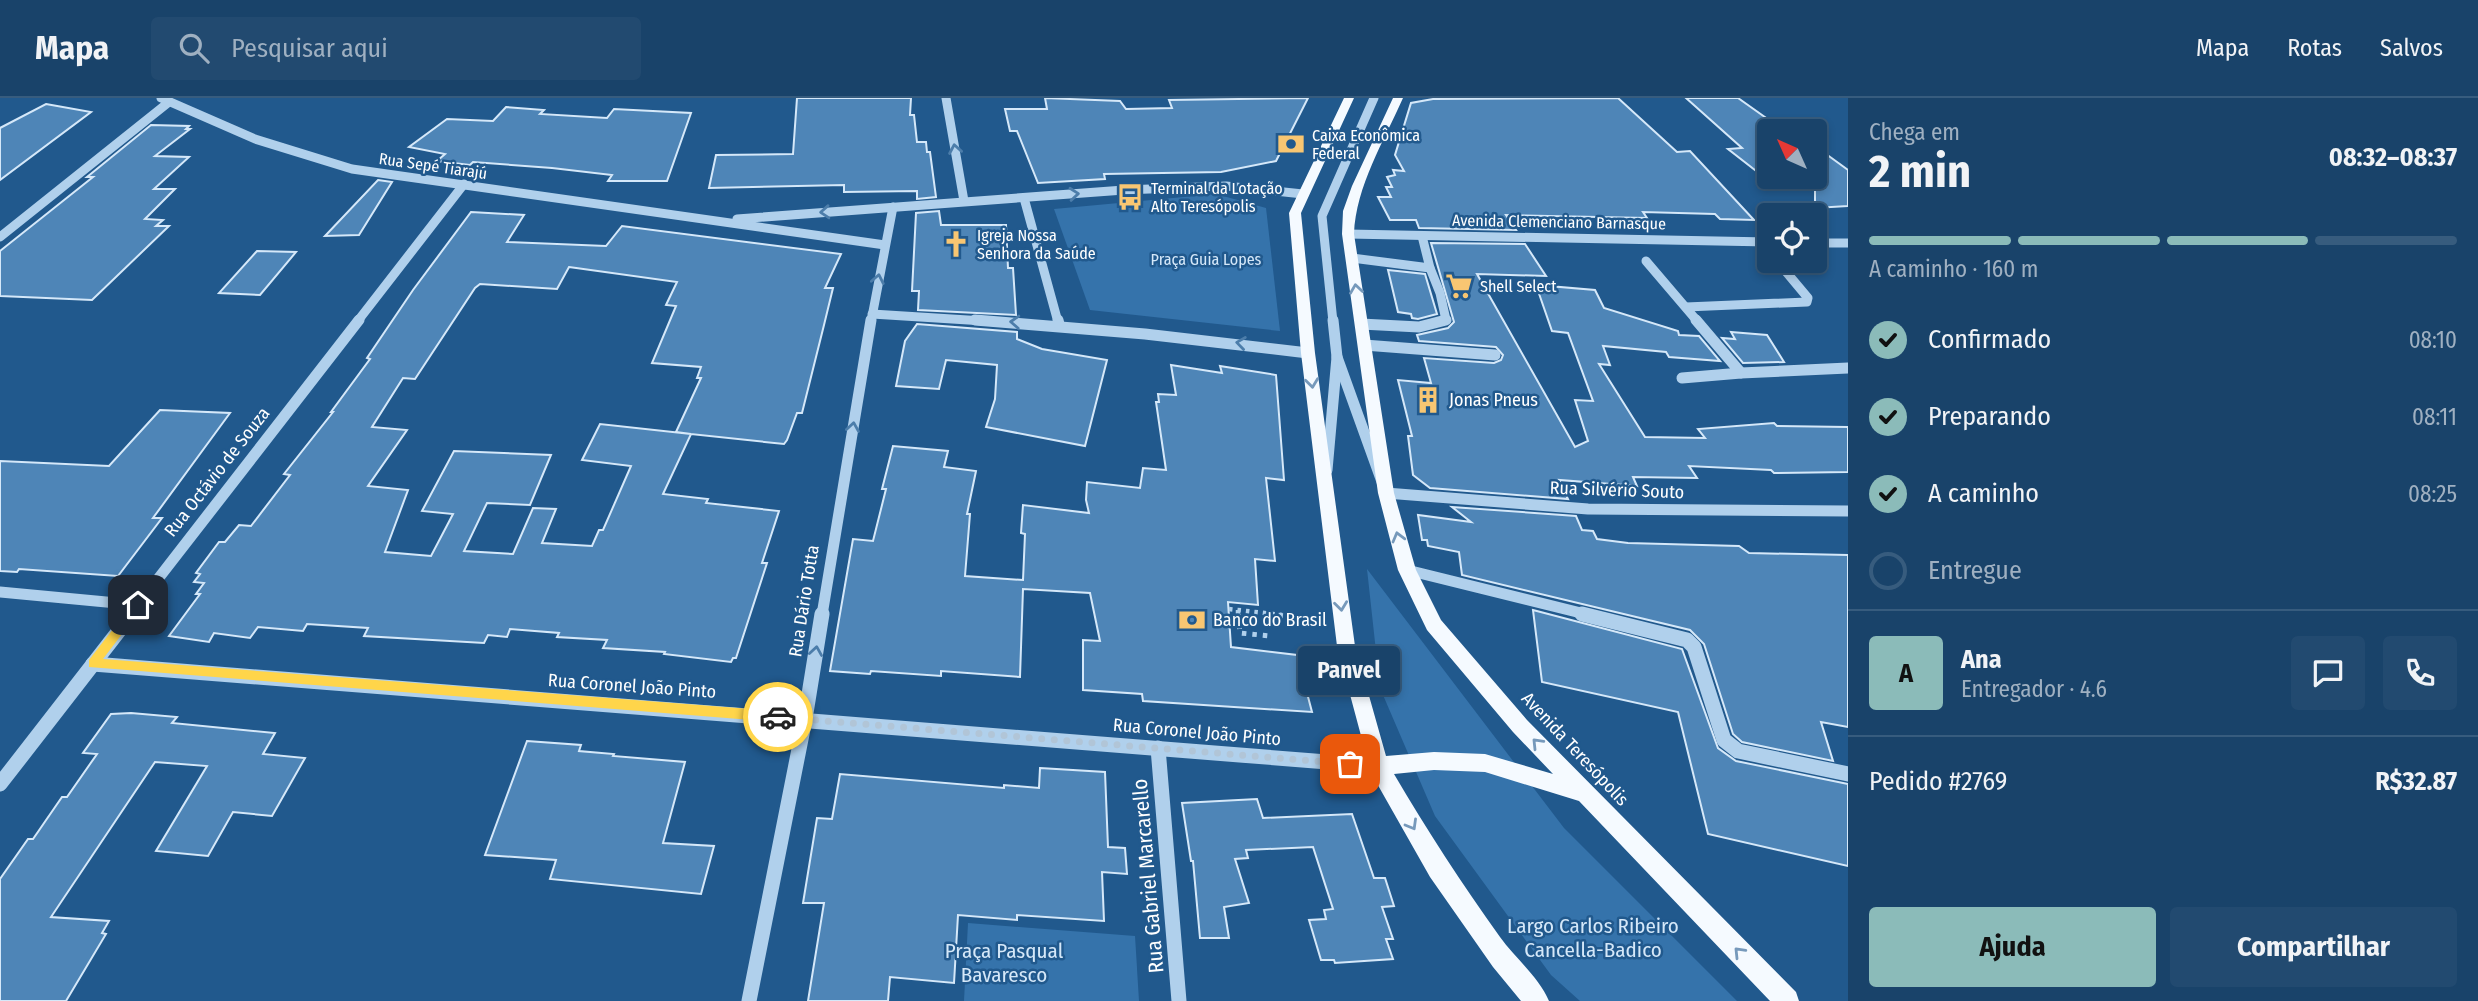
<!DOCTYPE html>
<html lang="pt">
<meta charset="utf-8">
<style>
:root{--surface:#19436a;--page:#224a70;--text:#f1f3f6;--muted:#9fb0c1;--line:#375c7e;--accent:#8bbbb9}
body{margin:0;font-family:"Fira Sans Condensed",sans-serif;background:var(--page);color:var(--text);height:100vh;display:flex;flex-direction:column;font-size:26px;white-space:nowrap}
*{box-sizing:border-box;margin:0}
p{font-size:23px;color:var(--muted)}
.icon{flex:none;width:38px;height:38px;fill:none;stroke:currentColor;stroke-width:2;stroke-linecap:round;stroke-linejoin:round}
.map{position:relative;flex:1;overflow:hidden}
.sheet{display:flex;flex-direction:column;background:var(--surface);width:630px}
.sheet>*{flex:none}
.needle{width:46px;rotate:315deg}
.controls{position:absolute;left:1757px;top:21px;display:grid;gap:14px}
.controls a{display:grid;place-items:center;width:70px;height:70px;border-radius:7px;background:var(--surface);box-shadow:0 4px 10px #0003,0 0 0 2px var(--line);font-size:35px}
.pin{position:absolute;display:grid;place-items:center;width:60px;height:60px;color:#fff;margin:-30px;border-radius:14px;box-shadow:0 4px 10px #0006}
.courier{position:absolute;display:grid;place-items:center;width:70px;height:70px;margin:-35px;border:5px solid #ffd54a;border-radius:50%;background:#fff;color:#222;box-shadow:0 2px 9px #0007}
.bubble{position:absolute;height:49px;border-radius:7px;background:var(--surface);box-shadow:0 4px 10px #0003,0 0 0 2px var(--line);font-size:23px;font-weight:700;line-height:49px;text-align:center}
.head em{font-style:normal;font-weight:700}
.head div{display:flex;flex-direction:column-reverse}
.head{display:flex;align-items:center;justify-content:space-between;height:119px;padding:0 21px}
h1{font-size:46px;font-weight:700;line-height:52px}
.bar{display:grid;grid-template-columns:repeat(4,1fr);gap:10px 7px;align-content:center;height:84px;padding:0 21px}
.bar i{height:9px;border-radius:5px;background:var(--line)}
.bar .active{background:var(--accent)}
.bar p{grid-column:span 4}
.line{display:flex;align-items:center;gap:18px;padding:0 21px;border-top:2px solid var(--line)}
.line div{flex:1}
.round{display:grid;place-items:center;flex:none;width:74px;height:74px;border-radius:7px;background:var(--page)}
ol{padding:0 21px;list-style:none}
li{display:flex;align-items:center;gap:21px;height:77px}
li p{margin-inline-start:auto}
li .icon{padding:7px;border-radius:50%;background:var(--accent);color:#111;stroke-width:4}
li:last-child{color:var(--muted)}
li i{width:38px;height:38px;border:4px solid var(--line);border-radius:50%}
.action{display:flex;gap:14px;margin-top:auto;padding:14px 21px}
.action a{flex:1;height:80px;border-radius:7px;background:var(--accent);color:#111;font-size:28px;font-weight:700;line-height:80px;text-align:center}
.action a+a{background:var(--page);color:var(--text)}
header{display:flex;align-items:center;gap:42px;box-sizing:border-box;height:98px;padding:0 35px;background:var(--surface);border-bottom:2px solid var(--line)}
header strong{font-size:33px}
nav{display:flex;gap:38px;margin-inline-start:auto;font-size:24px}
.search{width:490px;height:63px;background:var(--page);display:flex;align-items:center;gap:18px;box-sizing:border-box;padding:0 24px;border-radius:7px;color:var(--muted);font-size:26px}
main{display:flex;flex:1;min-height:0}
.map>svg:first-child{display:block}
.green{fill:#3573ab}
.building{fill:#4e85b7;stroke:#d5e8f9;stroke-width:2;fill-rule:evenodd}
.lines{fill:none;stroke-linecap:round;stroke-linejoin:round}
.path-far1{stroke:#b0d0ec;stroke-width:4.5;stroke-dasharray:3.5 5;stroke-linecap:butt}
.path{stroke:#b0d0ec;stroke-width:5;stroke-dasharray:4.5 6;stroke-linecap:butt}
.minor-far2{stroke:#b0d0ec;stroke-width:9}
.minor-far1{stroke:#b0d0ec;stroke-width:11}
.minor{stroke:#b0d0ec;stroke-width:15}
.major{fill:#f5faff;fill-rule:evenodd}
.oneway{stroke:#4c7daa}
.oneway2{stroke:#7699bb}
.route{fill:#ffd54a}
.done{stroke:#b1c5d7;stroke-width:7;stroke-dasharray:0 12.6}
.labels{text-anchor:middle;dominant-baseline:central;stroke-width:5;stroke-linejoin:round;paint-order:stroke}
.far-poi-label{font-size:16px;fill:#fff;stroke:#21598d;text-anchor:start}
.far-street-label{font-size:16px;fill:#fff;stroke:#21598d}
.far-park-label{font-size:16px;fill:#d5e8f9;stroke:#21598d}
.poi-label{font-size:18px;fill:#fff;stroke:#21598d;text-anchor:start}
.street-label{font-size:18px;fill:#fff;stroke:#21598d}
.near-street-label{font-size:21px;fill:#fff;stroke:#21598d}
.near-park-label{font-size:21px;fill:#d5e8f9;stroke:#21598d}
</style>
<header>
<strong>Mapa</strong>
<div class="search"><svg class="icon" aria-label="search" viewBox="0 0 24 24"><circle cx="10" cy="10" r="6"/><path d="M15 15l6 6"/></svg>Pesquisar aqui</div>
<nav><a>Mapa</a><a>Rotas</a><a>Salvos</a></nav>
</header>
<main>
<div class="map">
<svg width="1848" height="903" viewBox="0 0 1848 903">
<rect width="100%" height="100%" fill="#21598d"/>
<g class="green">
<path d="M1216,96L1266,110L1280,233L1090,212L1054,111Z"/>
<path d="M1367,471L1564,730L1737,903H1580L1551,877L1435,718L1380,590Z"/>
<path d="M968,825L1135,838L1139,903H964Z"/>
</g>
<g class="building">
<path d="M797,0H911L910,17H914L917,44H926L927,54H930L936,99L917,101V93L844,94V87L709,90L716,57L793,56Z"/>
<path d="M1045,0L1120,3L1126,11L1172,10L1169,2L1308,0L1276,63L1221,74L1104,76L1105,81L1038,85L1017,33H1010L1005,11H1047Z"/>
<path d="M1618,0L1677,54L1690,53L1754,122L1720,121L1715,116L1643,114L1647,120L1506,117L1516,132L1419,130L1416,122H1390L1378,99H1391L1386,89H1392L1387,79L1395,77L1393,72L1404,73L1395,57L1411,5L1433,1Z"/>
<path d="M1686,0H1738L1769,22V83L1728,51L1742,50Z"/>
<path d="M46,6L91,14L0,82V30Z"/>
<path d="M506,9L544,12L540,16L607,20L614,11L691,15L667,83H608L612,77L552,70L473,64L470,67L437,63L445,56L409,49L447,21L493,23Z"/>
<path d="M151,27L189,28L186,31H190L155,58L189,59L154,91H175L145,121L163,122L156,128H169L92,202L0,198V153L93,79H87Z"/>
<path d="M1815,48L1848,72V108L1815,110Z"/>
<path d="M378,82L392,84L359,137L325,138Z"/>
<path d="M939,113L941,127H1006L1008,170H1013L1016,217L918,212L919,193H912L916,115Z"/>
<path d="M471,114L524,117L507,144L606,148L622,128L841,156L825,190H833L824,227L802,315H797L787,342L784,346L691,336L663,396L708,401L706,405L779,413L762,465H767L736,560H733L731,564L664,556L665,554L603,550L607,542L557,539L559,535L510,531L507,539L488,537L484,545L364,538L368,530L307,526L303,533L258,529L250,540L214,535L209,544L169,538L200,496H196L204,485L194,484L200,476L196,475L219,444H225L239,427L251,428L290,377L284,376L333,314H331L370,261L367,260L413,192ZM569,169L677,184L666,207L676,208L652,265L701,269L697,280H701L676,334L691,336L600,326L582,362L631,368L603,432H599L592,448L542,445L556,411L533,410L513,456L464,453L487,405L530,407L551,357L454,353L422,413L453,416L431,458L385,454L408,392L368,388L407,332L372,329L403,280L415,281L475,190L480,186L557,191Z"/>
<path d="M1431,145L1525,146L1546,178L1477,176L1575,349L1588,343L1575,302L1593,303L1568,235L1552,233L1536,187L1595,192L1604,210L1678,233L1679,237L1699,238L1720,263L1669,259L1666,254L1603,248L1610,267L1599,266L1645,339L1705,340L1698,331L1774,325L1777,328L1848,329V374L1774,375L1771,372L1689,368L1697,380L1633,379L1637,388L1559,382L1568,401L1430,390L1413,377L1408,338H1412L1398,282L1431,285L1424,260L1494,265L1501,262L1503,257L1496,249L1419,243L1417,237L1448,230L1454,224Z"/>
<path d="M257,153L296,154L260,197L219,195Z"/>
<path d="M1388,172L1425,176L1437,216L1418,221L1412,220L1411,216L1398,214Z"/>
<path d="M917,226L1017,234V241L1042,251L1107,262L1085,348L986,329L995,301L997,267L946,262L939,291L896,288L905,243Z"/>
<path d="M1731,234L1767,237L1784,264L1743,265L1722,240L1735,241Z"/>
<path d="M1171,267L1222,275L1220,268L1276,277L1284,382L1266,380L1275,463L1255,461L1258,507L1228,504L1231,549L1297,557L1312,614L1143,603L1142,596L1083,592V542L1100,543L1090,495L1023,491L1020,579L941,573V578L871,573L870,576L830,573L853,441L873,443L886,391H882L893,348L948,353L944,369L976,373L967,416H970L965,478L1023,482L1025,436L1021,435L1023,407L1089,415L1086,402L1087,384L1140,390L1143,370L1166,372L1156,304H1159L1158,296L1176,297Z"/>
<path d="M160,312L230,315L153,420H162L118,478L19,471L17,474L0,473V363L109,368Z"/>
<path d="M1452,409L1576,418L1582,432L1593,433L1597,441L1628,445L1739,448L1749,455L1848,457V629L1821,624L1833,663L1742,644L1733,636L1704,546L1690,532L1462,477L1459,454L1428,448L1427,442H1422L1418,417L1471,424Z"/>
<path d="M1533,512L1682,551L1718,650L1736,663L1848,686V768L1708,736L1678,614L1542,584Z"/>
<path d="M131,615L177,619L172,625L275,635L263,656L305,660L272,718L233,714L208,758L156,753L207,668L155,664L51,819L109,823L102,835L106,836L66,903H0V781L28,741H33L62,699H67L97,656L83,655L111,616Z"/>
<path d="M527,643L581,647L579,653L614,656L613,658L685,664L663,745L714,748L701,796L550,781L556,762L485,757Z"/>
<path d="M1040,670L1105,674L1108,749L1125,750L1127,776L1102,774L1104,823L1017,817V822L958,817L954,885L890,879L888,903H808L824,805H803L817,720L832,721L840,676L1004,690V687L1039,690Z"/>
<path d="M1257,701L1263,720L1352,716L1374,780H1385L1394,808L1382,809L1393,841H1386L1393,861L1335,865L1334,862H1321L1309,822L1326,821L1324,812L1333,811L1313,749L1246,752L1248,760L1235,761L1249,805L1224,809L1229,840H1200L1193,763H1191L1182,705Z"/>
</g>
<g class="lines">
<g class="path-far1">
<path d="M1229,511L1282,517"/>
<path d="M1238,512V517"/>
</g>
<g class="path">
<path d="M1238,516L1240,535L1271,538"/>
<path d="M1268,516L1321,522"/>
</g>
<g class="minor-far2">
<path d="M161,0L255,41L352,71L885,147"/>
<path d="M946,0L964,103"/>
<path d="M1024,100L1058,224"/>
<path d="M737,121L1124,92L1226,88L1303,96"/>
<path d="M1348,136L1769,144"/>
<path d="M1422,138L1430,170"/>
<path d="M0,139L169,4"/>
<path d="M1815,145H1848"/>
<path d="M1352,160L1430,170L1440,195L1446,222L1439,224"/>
<path d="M1646,163L1698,224"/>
<path d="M1686,209L1807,204L1808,200L1777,163"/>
<path d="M872,216L1000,224"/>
<path d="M357,224L464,86"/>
<path d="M871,224L893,109"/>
<path d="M1333,224L1322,118L1374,0"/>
</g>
<g class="minor-far1">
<path d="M975,222L1145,236L1308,255"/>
<path d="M1058,222L1059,226"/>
<path d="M1361,226L1419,229L1446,222"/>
<path d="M1364,247L1495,257"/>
<path d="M1337,259L1386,395L1588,411L1848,413"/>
<path d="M1741,275L1848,270"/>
<path d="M1682,280L1741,275L1696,222"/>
<path d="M1327,372L1337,259L1333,222"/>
<path d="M1407,472L1589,517"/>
<path d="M0,494L138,507"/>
<path d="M130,517L359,222"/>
<path d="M822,517L871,222"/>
</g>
<g class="minor">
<path d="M1582,516L1687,542L1694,549L1724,642L1738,653L1848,676"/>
<path d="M93,566L1378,668"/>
<path d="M1158,650L1179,903"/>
<path d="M0,686L132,516"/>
<path d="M749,903L805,621L822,516"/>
</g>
<path class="major" d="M1344,0H1354L1301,115L1315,255L1355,548L1386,658L1434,654L1485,656L1553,676L1513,634L1427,532L1398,472L1378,395L1342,136L1343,113L1352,88L1393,0H1403C1384,43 1356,88 1354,136L1394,395L1416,472L1441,522L1527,622L1796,894L1799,903H1770L1579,703L1485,674L1434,672L1394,676C1427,732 1462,786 1500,839C1515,860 1539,879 1549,903H1521L1493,869L1430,779L1371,675L1337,548L1301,255L1289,115Z"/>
</g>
<defs><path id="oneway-chevron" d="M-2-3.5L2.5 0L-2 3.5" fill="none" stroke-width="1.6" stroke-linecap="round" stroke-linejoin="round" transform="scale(1.75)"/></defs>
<g class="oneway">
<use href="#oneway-chevron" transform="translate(955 51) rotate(-100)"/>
<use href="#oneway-chevron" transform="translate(1074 96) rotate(-5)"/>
<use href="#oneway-chevron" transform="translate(825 114) rotate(176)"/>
<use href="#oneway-chevron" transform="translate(878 181) rotate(-79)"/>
<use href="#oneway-chevron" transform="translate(1015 224) rotate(-177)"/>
<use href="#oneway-chevron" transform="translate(1241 245) rotate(-172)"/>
<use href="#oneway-chevron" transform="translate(853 329) rotate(-81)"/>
<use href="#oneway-chevron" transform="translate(816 553) rotate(-81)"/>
</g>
<g class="oneway2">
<use href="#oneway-chevron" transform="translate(1356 191) rotate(-98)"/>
<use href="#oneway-chevron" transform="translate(1312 285) rotate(83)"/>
<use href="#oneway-chevron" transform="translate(1398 439) rotate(-105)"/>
<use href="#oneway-chevron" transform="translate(1341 508) rotate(83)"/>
<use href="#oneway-chevron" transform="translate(1537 645) rotate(-134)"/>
<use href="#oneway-chevron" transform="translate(1412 727) rotate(60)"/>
<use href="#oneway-chevron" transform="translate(1739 854) rotate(-134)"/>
</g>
<path class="route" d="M138,502L144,507L142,510L103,561L778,613L785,619L778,624L89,569V562L134,504Z"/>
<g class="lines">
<path class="done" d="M778,619L1350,666"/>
</g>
<defs>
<symbol id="bank-bare" viewBox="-9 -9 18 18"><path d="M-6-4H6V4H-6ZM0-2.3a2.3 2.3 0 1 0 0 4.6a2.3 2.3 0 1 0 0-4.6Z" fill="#f8c672" stroke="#21598d" stroke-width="2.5" paint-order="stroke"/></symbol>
<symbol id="bus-bare" viewBox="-9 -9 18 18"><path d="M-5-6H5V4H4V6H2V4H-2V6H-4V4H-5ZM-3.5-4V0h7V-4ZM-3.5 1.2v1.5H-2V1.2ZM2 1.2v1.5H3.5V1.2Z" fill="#f8c672" stroke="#21598d" stroke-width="2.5" paint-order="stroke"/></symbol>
<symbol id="church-bare" viewBox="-9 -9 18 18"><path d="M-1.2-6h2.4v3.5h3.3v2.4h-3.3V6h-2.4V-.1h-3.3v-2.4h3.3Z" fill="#f8c672" stroke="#21598d" stroke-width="2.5" paint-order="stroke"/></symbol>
<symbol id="supermarket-bare" viewBox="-9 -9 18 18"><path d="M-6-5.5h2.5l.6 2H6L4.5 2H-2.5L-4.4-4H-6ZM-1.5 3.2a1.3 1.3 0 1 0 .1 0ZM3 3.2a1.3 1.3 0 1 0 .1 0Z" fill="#f8c672" stroke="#21598d" stroke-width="2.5" paint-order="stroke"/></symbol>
<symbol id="building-bare" viewBox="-9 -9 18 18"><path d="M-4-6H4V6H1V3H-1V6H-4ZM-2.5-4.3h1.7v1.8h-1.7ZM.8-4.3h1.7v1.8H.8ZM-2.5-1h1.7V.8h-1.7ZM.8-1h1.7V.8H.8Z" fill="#f8c672" stroke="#21598d" stroke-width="2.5" paint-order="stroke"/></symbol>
</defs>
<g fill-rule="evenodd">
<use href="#bank-bare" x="1272" y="27" width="38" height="38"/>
<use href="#bus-bare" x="1111" y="80" width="38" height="38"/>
<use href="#church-bare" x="937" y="127" width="38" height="38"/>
<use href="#supermarket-bare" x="1440" y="169" width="38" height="38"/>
<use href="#building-bare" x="1409" y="283" width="38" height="38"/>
<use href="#bank-bare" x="1173" y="503" width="38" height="38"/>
</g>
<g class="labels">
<g class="far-poi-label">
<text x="1312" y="37">Caixa Econômica<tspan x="1312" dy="18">Federal</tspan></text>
<text x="1151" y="90">Terminal da Lotação<tspan x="1151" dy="18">Alto Teresópolis</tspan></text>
<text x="977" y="137">Igreja Nossa<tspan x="977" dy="18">Senhora da Saúde</tspan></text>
<text x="1480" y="188">Shell Select</text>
</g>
<g class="far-street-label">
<text transform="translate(433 68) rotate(8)">Rua Sepé Tiarajú</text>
<text transform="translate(1559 124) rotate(1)">Avenida Clemenciano Barnasque</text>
</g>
<g class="far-park-label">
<text x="1206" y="161">Praça Guia Lopes</text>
</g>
<g class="poi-label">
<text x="1449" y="302">Jonas Pneus</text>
<text x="1213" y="522">Banco do Brasil</text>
</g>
<g class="street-label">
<text transform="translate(217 374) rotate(-52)">Rua Octávio de Souza</text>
<text transform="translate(1617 392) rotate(2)">Rua Silvério Souto</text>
<text transform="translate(804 503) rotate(-81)">Rua Dário Totta</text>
<text transform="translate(632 588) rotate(4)">Rua Coronel João Pinto</text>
<text transform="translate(1197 634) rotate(5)">Rua Coronel João Pinto</text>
<text transform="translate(1575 651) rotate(47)">Avenida Teresópolis</text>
</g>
<g class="near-street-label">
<text transform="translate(1148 778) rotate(-95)">Rua Gabriel Marcarello</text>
</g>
<g class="near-park-label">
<text x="1593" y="828">Largo Carlos Ribeiro<tspan x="1593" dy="24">Cancella-Badico</tspan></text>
<text x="1004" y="853">Praça Pasqual<tspan x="1004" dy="24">Bavaresco</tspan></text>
</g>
</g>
</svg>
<div class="controls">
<a><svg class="needle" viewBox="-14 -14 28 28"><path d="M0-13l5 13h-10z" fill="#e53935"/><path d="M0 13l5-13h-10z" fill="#9fb0c1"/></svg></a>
<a><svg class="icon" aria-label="locate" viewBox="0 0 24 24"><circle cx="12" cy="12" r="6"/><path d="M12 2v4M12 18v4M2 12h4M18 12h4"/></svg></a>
</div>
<div class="pin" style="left:1350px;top:666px;background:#ea580c"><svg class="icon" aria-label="bag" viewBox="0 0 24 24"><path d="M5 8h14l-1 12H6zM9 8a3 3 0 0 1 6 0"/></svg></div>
<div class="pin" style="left:138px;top:507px;background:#1f2937"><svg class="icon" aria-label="home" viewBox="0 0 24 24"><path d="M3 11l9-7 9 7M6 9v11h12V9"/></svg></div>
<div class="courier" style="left:778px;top:619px"><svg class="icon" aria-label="car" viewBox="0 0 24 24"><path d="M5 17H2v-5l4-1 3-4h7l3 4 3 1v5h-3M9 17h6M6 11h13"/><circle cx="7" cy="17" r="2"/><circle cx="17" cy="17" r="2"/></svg></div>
<div class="bubble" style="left:1298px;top:548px;width:102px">Panvel</div>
</div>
<section class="sheet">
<div class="head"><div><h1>2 min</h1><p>Chega em</p></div><em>08:32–08:37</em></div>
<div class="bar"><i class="active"></i><i class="active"></i><i class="active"></i><i></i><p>A caminho · 160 m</p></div>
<ol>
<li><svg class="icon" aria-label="check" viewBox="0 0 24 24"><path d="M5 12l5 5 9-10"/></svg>Confirmado<p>08:10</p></li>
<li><svg class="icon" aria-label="check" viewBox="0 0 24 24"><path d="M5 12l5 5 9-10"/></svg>Preparando<p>08:11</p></li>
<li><svg class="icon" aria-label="check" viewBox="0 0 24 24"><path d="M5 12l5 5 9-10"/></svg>A caminho<p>08:25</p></li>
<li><i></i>Entregue</li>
</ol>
<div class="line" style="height:126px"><b class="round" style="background:var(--accent);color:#111">A</b><div><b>Ana</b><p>Entregador · 4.6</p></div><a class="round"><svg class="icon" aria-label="chat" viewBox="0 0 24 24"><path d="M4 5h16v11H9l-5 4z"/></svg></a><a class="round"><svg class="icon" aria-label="phone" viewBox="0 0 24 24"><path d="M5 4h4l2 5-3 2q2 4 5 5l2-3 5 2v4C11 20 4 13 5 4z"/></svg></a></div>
<div class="line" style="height:91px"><div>Pedido #2769</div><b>R$32.87</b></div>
<div class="action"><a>Ajuda</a><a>Compartilhar</a></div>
</section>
</main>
